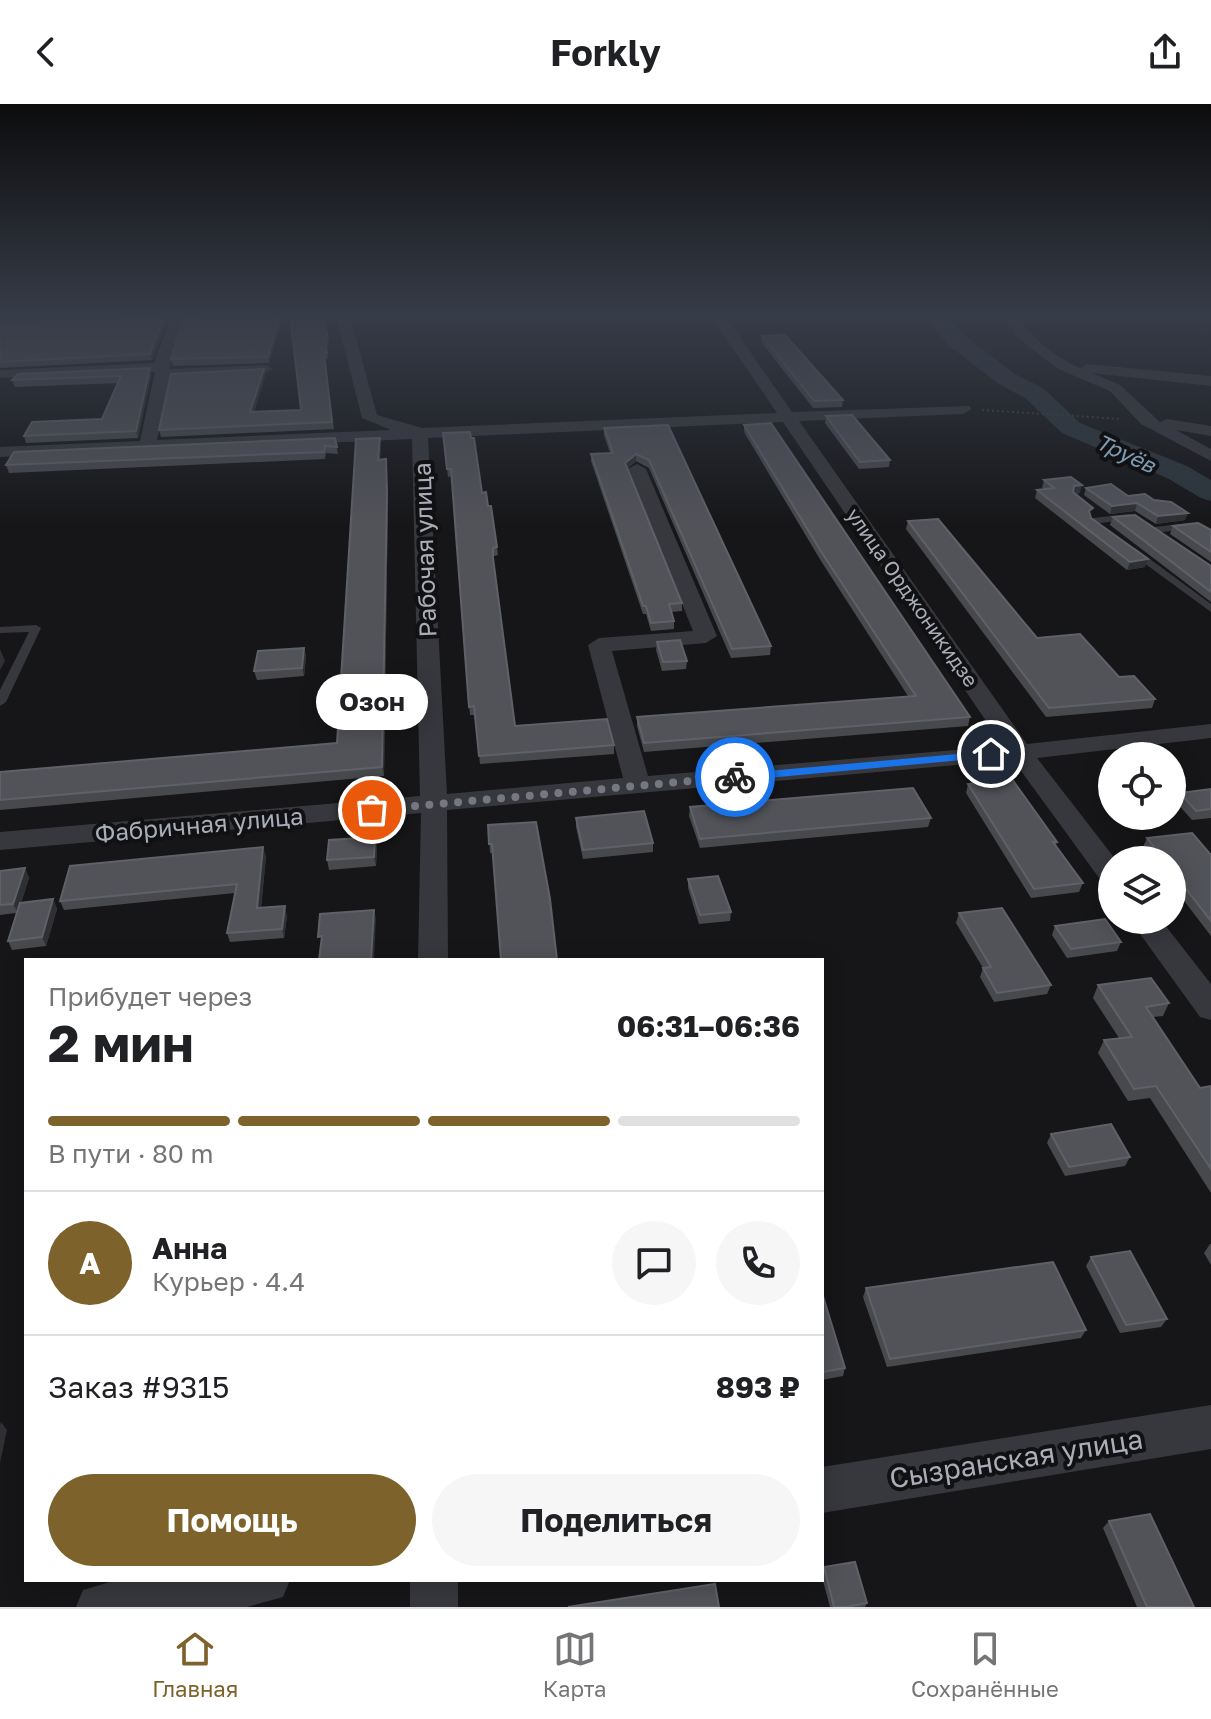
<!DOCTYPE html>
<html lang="ru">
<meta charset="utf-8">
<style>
:root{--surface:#fff;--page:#f6f6f6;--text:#202124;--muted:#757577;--line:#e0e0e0;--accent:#7e622b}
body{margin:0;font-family:"Golos Text",sans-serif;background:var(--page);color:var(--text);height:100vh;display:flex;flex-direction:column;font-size:30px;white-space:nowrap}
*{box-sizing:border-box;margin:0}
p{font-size:26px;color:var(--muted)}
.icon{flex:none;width:44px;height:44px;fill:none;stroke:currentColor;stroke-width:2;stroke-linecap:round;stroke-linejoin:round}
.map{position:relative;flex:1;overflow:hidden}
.drawer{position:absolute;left:24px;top:854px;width:800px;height:624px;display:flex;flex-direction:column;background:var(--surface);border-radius:0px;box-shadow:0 4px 20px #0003}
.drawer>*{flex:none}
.tools{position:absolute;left:1098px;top:638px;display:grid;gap:16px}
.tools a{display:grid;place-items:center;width:88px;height:88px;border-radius:50%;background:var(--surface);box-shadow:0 4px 20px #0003;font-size:40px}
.pin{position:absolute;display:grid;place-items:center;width:68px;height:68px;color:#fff;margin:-34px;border:4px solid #fff;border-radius:50%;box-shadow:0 2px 8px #0007}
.courier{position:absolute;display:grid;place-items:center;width:80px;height:80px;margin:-40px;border:6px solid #1a73e8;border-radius:50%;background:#fff;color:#222;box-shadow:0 2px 10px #0007}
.bubble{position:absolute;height:56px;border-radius:28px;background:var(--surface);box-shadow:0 4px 20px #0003;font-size:26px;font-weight:700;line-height:56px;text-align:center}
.overview em{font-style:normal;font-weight:700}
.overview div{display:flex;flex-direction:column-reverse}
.overview{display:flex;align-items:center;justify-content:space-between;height:136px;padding:0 24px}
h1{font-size:52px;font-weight:700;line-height:60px}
.bar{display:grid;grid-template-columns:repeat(4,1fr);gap:12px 8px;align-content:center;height:96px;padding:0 24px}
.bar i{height:10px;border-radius:6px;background:var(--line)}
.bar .current{background:var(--accent)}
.bar p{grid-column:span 4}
.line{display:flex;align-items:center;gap:20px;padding:0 24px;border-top:2px solid var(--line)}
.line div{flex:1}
.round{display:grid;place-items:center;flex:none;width:84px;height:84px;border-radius:42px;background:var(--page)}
.action{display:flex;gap:16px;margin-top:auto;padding:16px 24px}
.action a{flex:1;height:92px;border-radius:48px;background:var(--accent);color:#fff;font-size:32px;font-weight:700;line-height:92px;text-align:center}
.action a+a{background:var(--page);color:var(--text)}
header{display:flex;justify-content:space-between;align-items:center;height:104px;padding:0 24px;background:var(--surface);font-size:36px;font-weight:700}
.menu{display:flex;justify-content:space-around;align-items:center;height:112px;border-top:2px solid var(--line);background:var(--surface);font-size:22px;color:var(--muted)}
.menu a{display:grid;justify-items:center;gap:4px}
.menu .current{color:var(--accent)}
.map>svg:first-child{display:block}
.green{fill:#1e261f}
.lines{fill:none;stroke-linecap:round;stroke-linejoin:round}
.river{fill:#2c353c;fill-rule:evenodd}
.path{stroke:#3d3f44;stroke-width:2;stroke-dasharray:2 3;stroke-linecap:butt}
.service{fill:#37383d;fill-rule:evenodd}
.minor{fill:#37383d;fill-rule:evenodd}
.wall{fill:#47494d}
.shaded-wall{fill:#2f3033}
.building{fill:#525359;stroke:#5f6168;stroke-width:2}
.route{fill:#1a73e8}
.done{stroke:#757880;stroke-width:8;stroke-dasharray:0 14.4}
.labels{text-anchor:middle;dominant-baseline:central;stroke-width:8;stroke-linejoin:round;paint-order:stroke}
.far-street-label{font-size:20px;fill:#a8adb8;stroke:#111113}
.far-water-label{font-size:22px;font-style:italic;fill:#7f9bb3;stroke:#111113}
.street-label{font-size:24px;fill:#a8adb8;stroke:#111113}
.near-street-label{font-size:28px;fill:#a8adb8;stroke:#111113}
</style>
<header><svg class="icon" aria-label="back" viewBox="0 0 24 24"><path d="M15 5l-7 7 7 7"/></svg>Forkly<svg class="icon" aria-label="share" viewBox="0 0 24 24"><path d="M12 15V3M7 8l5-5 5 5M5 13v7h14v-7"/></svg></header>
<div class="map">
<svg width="1211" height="1503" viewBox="0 0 1211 1503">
<rect width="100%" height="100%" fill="#161618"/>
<path class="green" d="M1079,212H1211V228L1071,217Z"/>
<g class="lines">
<path class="river" d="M926,212H947L964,231L1015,270L1043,284L1080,319L1187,362L1211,376V397L1201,394L1167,374L1062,329L1025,294L999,280L948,241Z"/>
<path class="path" d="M982,306L1121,315"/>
<g class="service">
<path d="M1129,410L1134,413L1132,415L1093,420L1088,417L1093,414Z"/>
<path d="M1198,418L1211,426V433L1196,424L1154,429L1149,426L1154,423Z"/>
<path d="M1129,444H1135L1211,500V508L1129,448Z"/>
<path d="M36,521L41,524L6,598L0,602V586L29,528L0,529V523Z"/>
</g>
<g class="minor">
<path d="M89,212H210L203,216L183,217L169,265L266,261L273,265L266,269L170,274L157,336L391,326L362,314L336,212H350L377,311L422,324L777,309L711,212H725L792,308L969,302L971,305L963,310L799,317L1027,640L1211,620V634L1037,654L1116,756H1112V781L1102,778L1013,656L447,706L448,856H418L421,709L0,746V728L420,692L412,335L0,353V343L140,337L155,268L0,274V266L154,259L170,217L0,223V215ZM783,318L1003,642L648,672L612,547L706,539L717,532L646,365L637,360L628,365L693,527L599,534L588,541L623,674L447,690L428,334Z"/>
<path d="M1003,212H1017C1031,233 1056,254 1080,264L1087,260L1211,272V282L1092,269L1120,281L1160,318L1167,315L1211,322V332L1176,326L1211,345V357L1141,320L1110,287L1058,265L1016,232Z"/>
<path d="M1130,816H1161L1211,880V916L1200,913Z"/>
<path d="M1211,1301V1345L822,1409V1363Z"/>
<path d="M117,1476H290L283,1493L247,1503H76L83,1486Z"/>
<rect x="410" y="1476" width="48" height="27"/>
</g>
</g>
<g class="wall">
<path d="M283,212L269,259L173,262L171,255Z"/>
<path d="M290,212L328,219H325L329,241H326L328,255H325L334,325L161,333L159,326L264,265L265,272L254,308L301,306Z"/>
<path d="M0,220H166L152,256L0,264Z"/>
<path d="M762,232L843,296L842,303L813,304L761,238Z"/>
<path d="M151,271L138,334L26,339L24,332L102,315L118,279L15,283L12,276Z"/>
<path d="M826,312L890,356L889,363L859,365L825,319Z"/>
<path d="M668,321L771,542L770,551L731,554L649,364L636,357L628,364L682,499V507L671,508L674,517V525L651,527L646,510H643L591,357V350L610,349L604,331V324Z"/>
<path d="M744,321L970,613L968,622L644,648L637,622V613L908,592L821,457L744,328Z"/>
<path d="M443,329L482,389L488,402L497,443L498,451L494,452V459L515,622L614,641V650L480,660L475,611H470L452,372L448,373Z"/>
<path d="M335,334L338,350L326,349L325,355L9,369L6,361Z"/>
<path d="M381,341L380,356L386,363L388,396L384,672L0,706V668L337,639Z"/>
<path d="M1044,376L1080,389L1075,390L1091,414L1145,463L1127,466L1035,394L1037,386L1044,385L1042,384Z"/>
<path d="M1086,384L1128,392L1185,416L1156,420L1135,407L1110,410L1084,391Z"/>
<path d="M1113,413L1211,462V498L1110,421Z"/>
<path d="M908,417L1037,534L1119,573L1155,595L1152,604L1046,613L906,425Z"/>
<path d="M1173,422L1211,426V458L1170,430Z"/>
<path d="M657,538L687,557L686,565L662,567L656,546Z"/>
<path d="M304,544L306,552L304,572L257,576L254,567Z"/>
<path d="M968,680L1057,738L1056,742L1083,779L1079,788L1031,794L966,689Z"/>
<path d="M1211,685V714L1192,716L1176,698L1180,689Z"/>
<path d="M690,703L931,714L928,723L700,744L689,712Z"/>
<path d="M576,714L653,739V748L583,755L576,723Z"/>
<path d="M488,721L557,856L493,749H490Z"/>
<path d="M1147,734L1211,751V832L1172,781V756H1153L1143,743Z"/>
<path d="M377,742L376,762L329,766L327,756Z"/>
<path d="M266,752L261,804L287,812L284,834L230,838L227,829L235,789L64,806L60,797Z"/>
<path d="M25,764L29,774L21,799L53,795L57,805L46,842L12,846L8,837L16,809L0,811V767Z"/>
<path d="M688,775L731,808L730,817L699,820L688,784Z"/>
<path d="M959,809L1051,881L1047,890L994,898L980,873L983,864L956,819Z"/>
<path d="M1055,822L1121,838L1117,847L1067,854L1052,831Z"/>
<path d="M1098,881L1169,899L1163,912L1153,913L1200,984L1211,982V1089L1150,994L1128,997L1098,949L1104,936L1119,934L1093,894Z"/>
<path d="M1051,1030L1130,1053L1125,1062L1065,1072L1047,1039Z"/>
<path d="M1210,1140H1211V1161L1204,1149Z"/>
<path d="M1091,1153L1167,1215L1161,1223L1120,1229L1086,1162Z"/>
<path d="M866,1184L1086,1226L1081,1234L887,1263L863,1193Z"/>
<path d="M822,1193L845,1264L843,1272L822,1276Z"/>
<path d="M1109,1417L1194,1503H1137L1103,1424Z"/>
<path d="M824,1463L867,1499L865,1503H830L822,1473Z"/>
</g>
<g class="shaded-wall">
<path d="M280,212H283L269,259L268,253Z"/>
<path d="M164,214L166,220L152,256L150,250Z"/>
<path d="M150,264L151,271L138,334L136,327Z"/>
<path d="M264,265L265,272L252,315L250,308Z"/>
<path d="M636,350V357L625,366V359Z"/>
<path d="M386,355L388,396L384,672L382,663Z"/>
<path d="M1082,381L1080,389L1072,390L1074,382Z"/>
<path d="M1137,399L1135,407L1110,410L1112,402Z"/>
<path d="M1188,409L1185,416L1156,420L1158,412Z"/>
<path d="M1148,455L1145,463L1127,466L1130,458Z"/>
<path d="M304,544L306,552L304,572L302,564Z"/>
<path d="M0,545L5,557L0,566Z"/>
<path d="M375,733L377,742L376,762L374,753Z"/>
<path d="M263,743L266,752L260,814L257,804Z"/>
<path d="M25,764L29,774L18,809L13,800Z"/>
<path d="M53,795L57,805L46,842L42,833Z"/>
<path d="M285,802L287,812L284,834L282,825Z"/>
<path d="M374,806L376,815L374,856H371Z"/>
<path d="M1,1318L7,1326L0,1359V1321Z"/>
</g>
<g class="building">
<path d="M203,212H280L268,253L171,255L184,214Z"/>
<path d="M290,212H326L323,213L328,234L325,235L327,249H324L332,318L159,326L171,270L264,265L250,308L301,306Z"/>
<path d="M164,214L150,250L0,258V220Z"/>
<path d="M785,231L843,296L814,297L762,232Z"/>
<path d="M150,264L136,327L24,332L32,318L102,315L121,272L12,276L18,270Z"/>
<path d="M852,311L890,356L860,358L826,312Z"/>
<path d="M771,319L970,613L644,639L637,613L916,592L822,449L744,321Z"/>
<path d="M668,321L771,542L732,545L649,356L636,350L625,359L682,499L669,500L674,517L651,519L646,502H643L591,350L613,349L604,324Z"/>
<path d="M470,328L471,334H474L482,389L486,388L488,402H491L497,443L493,444V454L515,622L607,615L614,641L479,652L474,602L469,603L451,365H447L443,329Z"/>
<path d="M335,334L337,343L325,342L324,348L6,361L14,348Z"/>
<path d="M380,334L378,356L386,355L387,389L382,663L0,696V668L337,639L356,335Z"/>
<path d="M1071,373L1082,381L1074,382L1073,388L1093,404L1089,407L1091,414L1148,455L1130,458L1037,386L1054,384L1044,376Z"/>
<path d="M1111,380L1128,392L1145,390L1154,396L1171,398L1188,409L1158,412L1137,399L1112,402L1086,384Z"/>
<path d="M1135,411L1211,462V488L1113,413Z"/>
<path d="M938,415L1037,534L1080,530L1119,573L1134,572L1155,595L1049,604L908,417Z"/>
<path d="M1198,419L1211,426V448L1173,422Z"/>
<path d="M680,536L687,557L663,558L657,538Z"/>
<path d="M304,544L302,564L254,567L258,547Z"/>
<path d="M1012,675L1057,738H1053L1083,779L1034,785L968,680Z"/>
<path d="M913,684L931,714L700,735L690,703Z"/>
<path d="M1211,685V705L1196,707L1180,689Z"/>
<path d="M644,707L653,739L583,746L576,714Z"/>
<path d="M536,718L550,795L557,856H501L492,740H489L488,721Z"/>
<path d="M1192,729L1211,751V817L1172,767V756H1164L1147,734Z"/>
<path d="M375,733L374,753L327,756L329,736Z"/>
<path d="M263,743L257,804L285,802L282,825L227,829L237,780L60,797L70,762Z"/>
<path d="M25,764L13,800L0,801V767Z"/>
<path d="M718,772L731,808L700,811L688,775Z"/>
<path d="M53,795L42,833L8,837L20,799Z"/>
<path d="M1002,804L1051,881L997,889L983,864L991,863L959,809Z"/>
<path d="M374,806L371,856H319L322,832L318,833L320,810Z"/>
<path d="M1105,815L1121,838L1071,845L1055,822Z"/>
<path d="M1151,874L1169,899L1146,903L1200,984L1211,982V1065L1156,982L1134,985L1104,936L1132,933L1098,881Z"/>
<path d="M1111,1020L1130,1053L1069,1063L1051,1030Z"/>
<path d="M1130,1147L1167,1215L1126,1221L1091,1153Z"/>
<path d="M1053,1158L1086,1226L890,1255L866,1184Z"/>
<path d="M823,1192L845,1264L822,1268V1193Z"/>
<path d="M1150,1410L1194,1503H1147L1109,1417Z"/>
<path d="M855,1458L867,1499L846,1503H834L824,1463Z"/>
<path d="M715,1480L719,1503H568Z"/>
</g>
<linearGradient id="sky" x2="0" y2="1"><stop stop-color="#0c0c0d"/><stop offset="0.5" stop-color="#363c48"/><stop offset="1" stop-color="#363c48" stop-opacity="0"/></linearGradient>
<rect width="1211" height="422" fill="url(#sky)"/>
<path class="route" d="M991,647L996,650L995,653L735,677L729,673L735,670Z"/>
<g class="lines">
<path class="done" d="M372,706L735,673"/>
</g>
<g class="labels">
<g class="far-street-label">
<text transform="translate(913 493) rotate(55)">улица Орджоникидзе</text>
</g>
<g class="far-water-label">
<text transform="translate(1126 349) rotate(25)">Труёв</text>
</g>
<g class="street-label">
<text transform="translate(424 446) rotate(-92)">Рабочая улица</text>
<text transform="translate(199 720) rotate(-5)">Фабричная улица</text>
</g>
<g class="near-street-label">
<text transform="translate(1016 1354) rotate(-9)">Сызранская улица</text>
</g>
</g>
</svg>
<div class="tools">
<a><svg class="icon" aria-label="locate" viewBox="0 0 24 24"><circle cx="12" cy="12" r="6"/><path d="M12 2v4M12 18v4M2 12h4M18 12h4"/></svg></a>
<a><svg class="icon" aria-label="layers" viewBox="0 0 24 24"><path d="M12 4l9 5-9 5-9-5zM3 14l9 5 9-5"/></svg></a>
</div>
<div class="pin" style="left:372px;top:706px;background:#ea580c"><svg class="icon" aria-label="bag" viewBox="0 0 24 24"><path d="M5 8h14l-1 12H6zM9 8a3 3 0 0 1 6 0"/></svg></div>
<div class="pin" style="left:991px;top:650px;background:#1f2937"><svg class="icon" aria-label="home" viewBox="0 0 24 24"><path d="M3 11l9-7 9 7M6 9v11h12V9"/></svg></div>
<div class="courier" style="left:735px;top:673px"><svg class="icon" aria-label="bike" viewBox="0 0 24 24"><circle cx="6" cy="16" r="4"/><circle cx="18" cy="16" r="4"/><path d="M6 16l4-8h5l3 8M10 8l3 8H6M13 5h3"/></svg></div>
<div class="bubble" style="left:316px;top:570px;width:112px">Озон</div>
<section class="drawer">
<div class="overview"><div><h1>2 мин</h1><p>Прибудет через</p></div><em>06:31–06:36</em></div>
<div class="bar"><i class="current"></i><i class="current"></i><i class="current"></i><i></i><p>В пути · 80 m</p></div>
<div class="line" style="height:144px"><b class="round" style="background:var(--accent);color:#fff">А</b><div><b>Анна</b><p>Курьер · 4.4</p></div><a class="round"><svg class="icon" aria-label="chat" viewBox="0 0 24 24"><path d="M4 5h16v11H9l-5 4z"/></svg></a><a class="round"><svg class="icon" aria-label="phone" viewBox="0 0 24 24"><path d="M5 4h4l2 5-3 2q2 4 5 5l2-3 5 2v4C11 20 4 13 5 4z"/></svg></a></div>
<div class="line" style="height:104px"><div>Заказ #9315</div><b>893 ₽</b></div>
<div class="action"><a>Помощь</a><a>Поделиться</a></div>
</section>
</div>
<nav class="menu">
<a class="current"><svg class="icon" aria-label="home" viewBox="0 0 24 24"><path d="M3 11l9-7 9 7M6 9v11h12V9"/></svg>Главная</a>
<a><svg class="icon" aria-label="map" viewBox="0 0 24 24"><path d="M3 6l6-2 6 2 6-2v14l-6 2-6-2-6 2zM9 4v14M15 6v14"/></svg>Карта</a>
<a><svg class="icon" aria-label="saved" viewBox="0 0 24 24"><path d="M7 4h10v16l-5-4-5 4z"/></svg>Сохранённые</a>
</nav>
